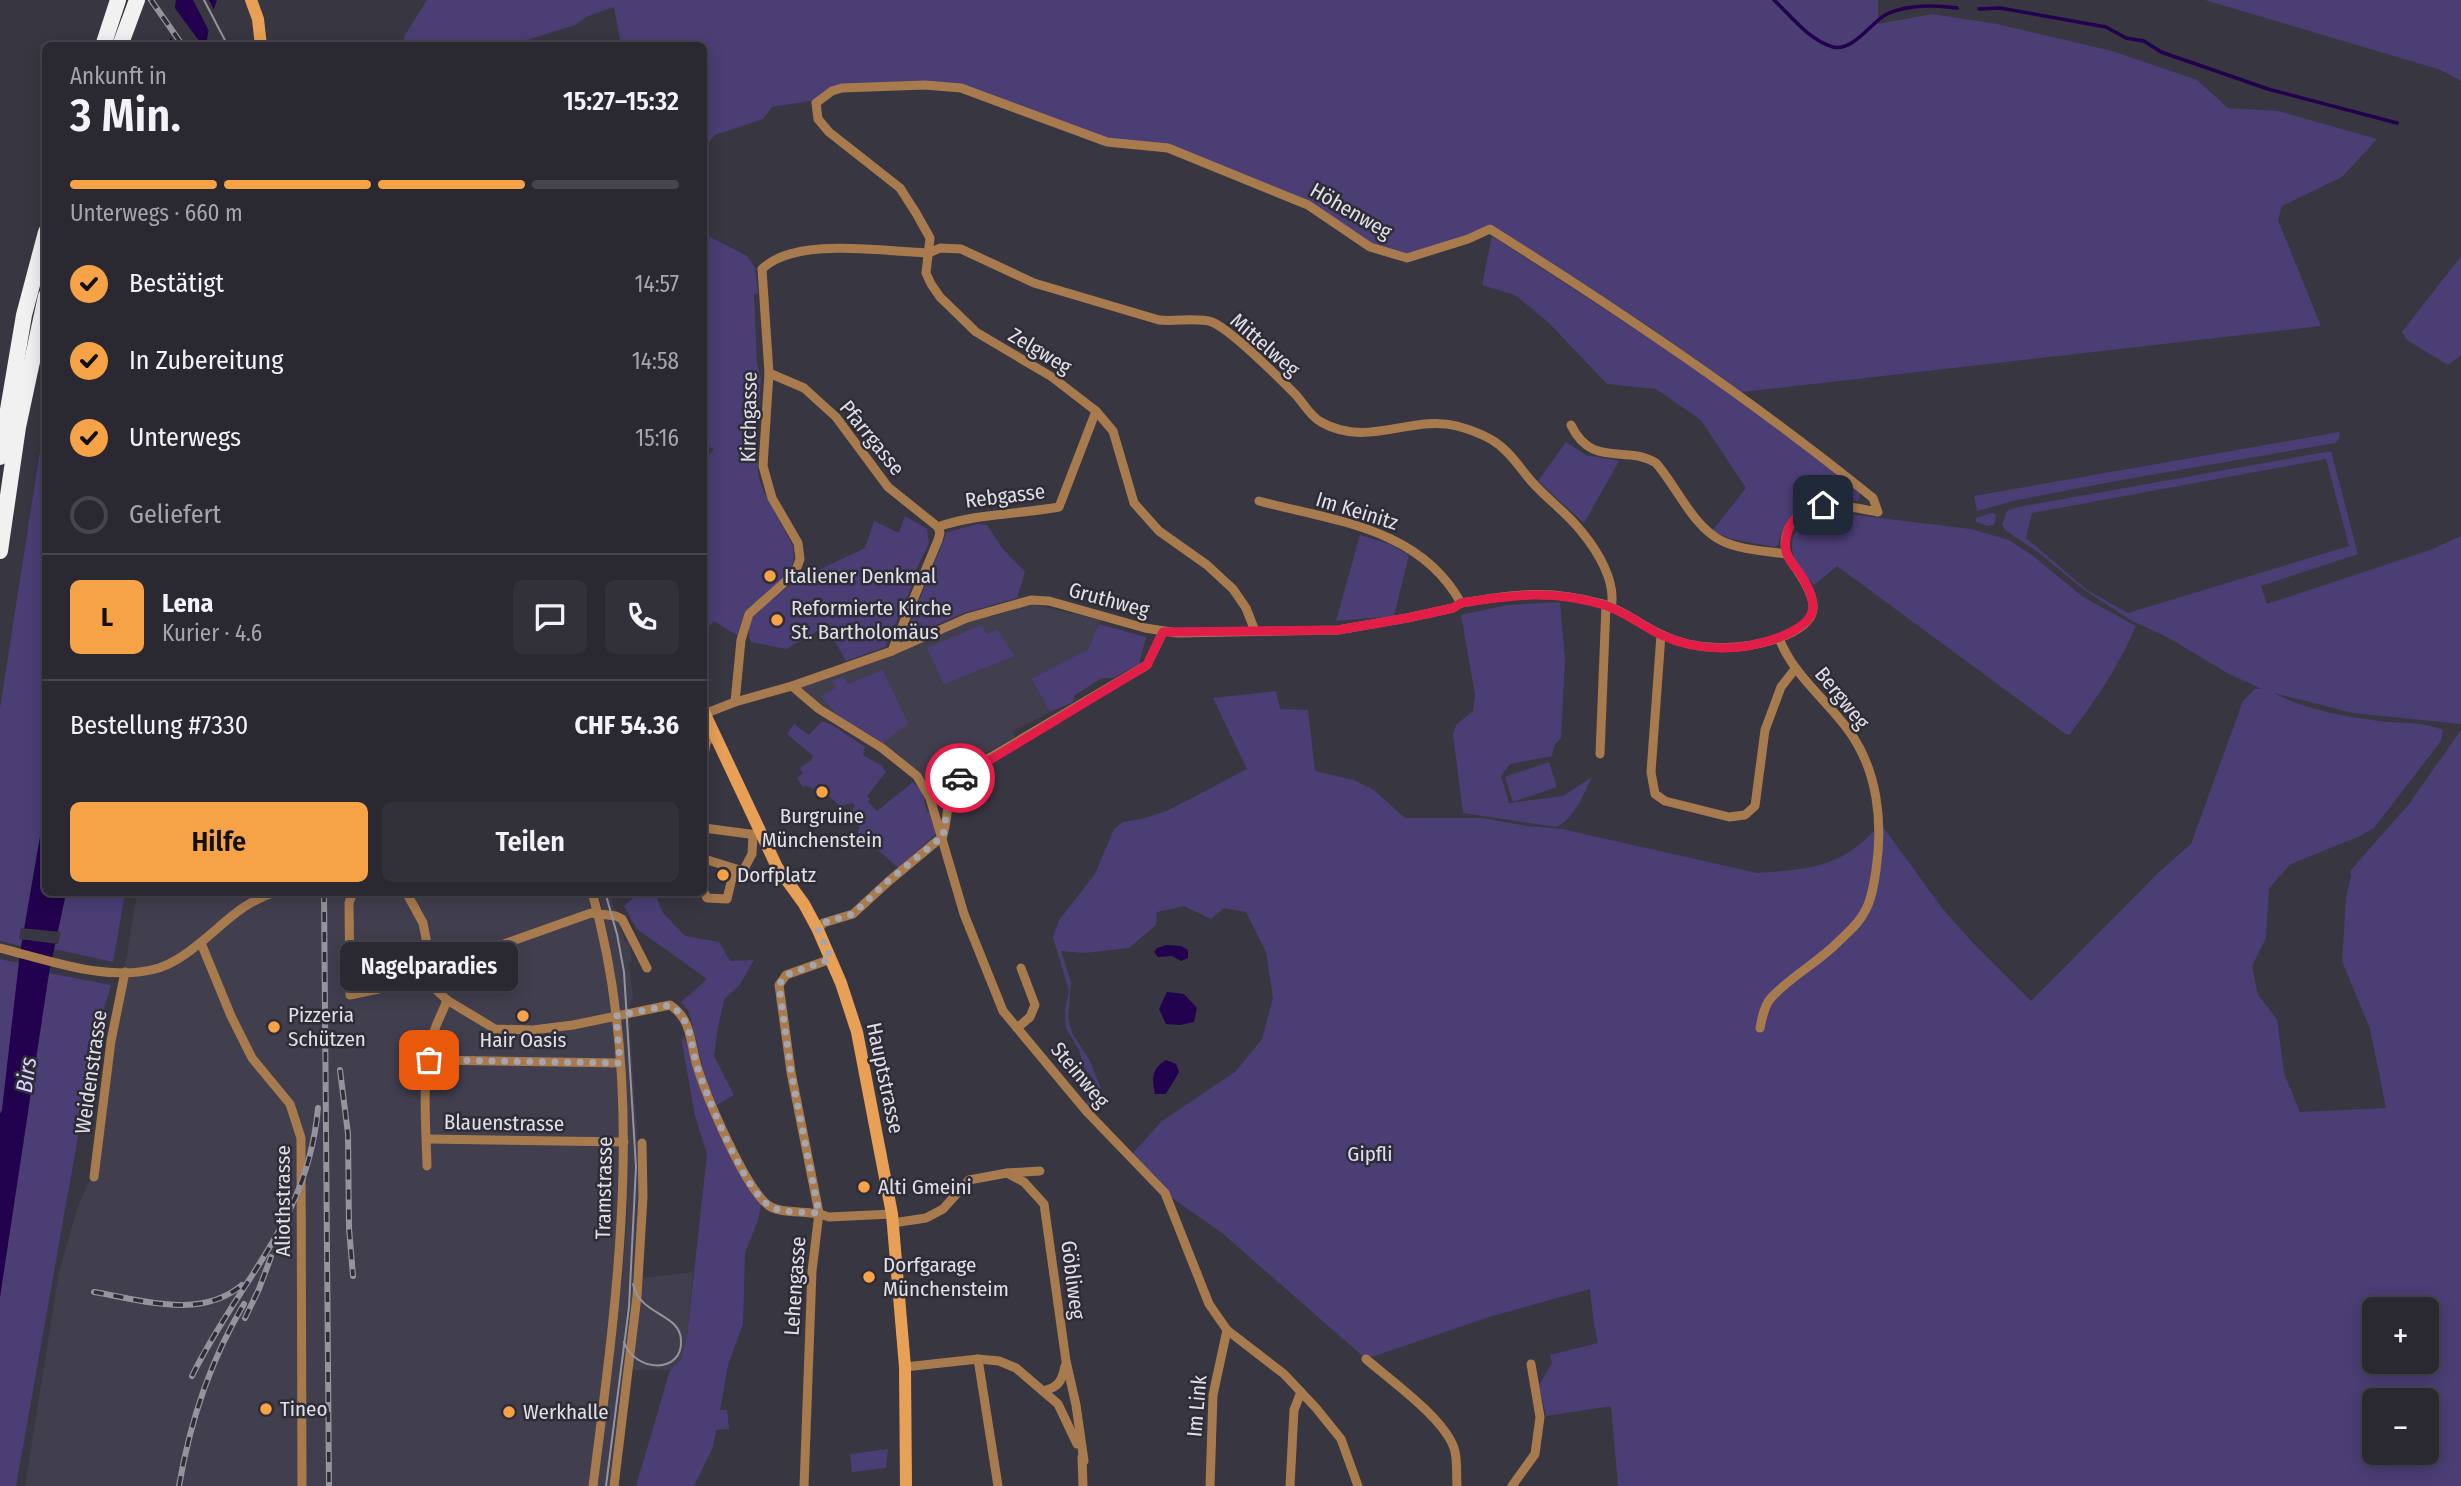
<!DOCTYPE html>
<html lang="de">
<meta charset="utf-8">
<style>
:root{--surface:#2a2830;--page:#323038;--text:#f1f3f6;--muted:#a5a6ab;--line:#46444c;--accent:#f6a246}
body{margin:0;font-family:"Fira Sans Condensed",sans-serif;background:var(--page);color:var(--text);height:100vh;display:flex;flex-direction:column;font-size:26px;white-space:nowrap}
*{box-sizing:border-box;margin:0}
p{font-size:23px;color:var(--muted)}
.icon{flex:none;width:38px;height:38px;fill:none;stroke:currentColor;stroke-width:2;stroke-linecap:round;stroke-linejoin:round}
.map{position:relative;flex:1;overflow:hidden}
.panel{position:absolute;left:42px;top:42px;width:665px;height:854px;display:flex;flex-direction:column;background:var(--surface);border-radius:10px;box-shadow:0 4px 18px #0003,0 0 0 2px var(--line)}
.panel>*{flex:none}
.buttons{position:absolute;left:2362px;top:1297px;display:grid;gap:14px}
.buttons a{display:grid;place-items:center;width:77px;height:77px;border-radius:10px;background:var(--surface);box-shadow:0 4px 18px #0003,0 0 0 2px var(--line);font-size:35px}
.pin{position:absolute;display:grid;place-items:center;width:60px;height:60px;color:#fff;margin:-30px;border-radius:14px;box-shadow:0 4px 10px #0006}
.courier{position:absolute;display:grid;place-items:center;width:70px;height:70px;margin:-35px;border:5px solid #e11d48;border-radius:50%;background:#fff;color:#222;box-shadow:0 2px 9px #0007}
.bubble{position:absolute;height:49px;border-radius:10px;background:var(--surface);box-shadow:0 4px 18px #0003,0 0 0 2px var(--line);font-size:23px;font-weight:600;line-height:49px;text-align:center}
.headline em{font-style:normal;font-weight:600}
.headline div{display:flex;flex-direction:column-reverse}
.headline{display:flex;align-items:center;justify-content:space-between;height:119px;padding:0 28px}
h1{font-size:46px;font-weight:600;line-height:52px}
.bar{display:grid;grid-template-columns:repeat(4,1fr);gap:10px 7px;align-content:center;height:84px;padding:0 28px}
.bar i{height:9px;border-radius:5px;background:var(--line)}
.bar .active{background:var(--accent)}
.bar p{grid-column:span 4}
.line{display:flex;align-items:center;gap:18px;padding:0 28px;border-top:2px solid var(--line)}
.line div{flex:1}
.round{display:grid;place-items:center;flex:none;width:74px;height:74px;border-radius:10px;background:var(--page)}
ol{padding:0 28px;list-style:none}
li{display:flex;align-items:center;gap:21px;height:77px}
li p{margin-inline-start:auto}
li .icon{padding:7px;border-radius:50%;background:var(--accent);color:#111;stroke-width:4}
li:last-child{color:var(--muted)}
li i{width:38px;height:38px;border:4px solid var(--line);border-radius:50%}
.primary-button{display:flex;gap:14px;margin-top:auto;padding:14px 28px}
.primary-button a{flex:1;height:80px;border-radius:10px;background:var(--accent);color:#111;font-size:28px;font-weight:600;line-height:80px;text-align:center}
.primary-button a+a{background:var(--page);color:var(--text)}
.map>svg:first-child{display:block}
.built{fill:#413e4e}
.green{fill:#4b3e75;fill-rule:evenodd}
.water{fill:#22014e}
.pier{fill:#383640}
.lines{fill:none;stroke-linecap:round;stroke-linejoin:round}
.stream{stroke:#22014e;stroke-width:3.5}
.minor{stroke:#a87b4f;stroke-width:9}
.secondary{stroke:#e7a055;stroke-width:12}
.motorway{stroke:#f1f1f1;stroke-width:16}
.tram{stroke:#95949c;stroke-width:2}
.rail-casing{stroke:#95949c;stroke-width:6}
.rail{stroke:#2e2c36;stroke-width:3.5;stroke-dasharray:10;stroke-linecap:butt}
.done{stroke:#a6a4ac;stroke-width:7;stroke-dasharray:0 12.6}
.route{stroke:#e11d48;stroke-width:9}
.poi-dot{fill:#f6a246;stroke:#2e2c36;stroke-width:2.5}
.labels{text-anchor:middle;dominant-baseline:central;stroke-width:5;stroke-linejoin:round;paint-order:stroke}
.street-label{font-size:21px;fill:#e1e0e6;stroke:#2e2c36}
.poi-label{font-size:21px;fill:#e1e0e6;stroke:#2e2c36;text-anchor:start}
.park-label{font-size:21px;fill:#e0ddf3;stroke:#2e2c36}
.water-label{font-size:23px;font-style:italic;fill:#d9d2fe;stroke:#2e2c36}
</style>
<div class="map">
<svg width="2461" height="1486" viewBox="0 0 2461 1486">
<rect width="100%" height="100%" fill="#383640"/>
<g class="built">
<path d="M1031,604L1101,620L1088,649L1031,679L1050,712L1013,731L1015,737L984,754L959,771L948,784L945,793L930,798L917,776L792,686L967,618L994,616Z"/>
<path d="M609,892L625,941L629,940L632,962L629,963L633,997L629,1010L640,1179L635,1279L693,1272L687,1336L681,1360L670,1370H624L610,1486H596L622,1280L627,1216L628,1153L622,1023L603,910L597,893Z"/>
<path d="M137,893H587L598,929L610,1004L616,1016L624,1181L593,1486H25L59,1272L78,1206L91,1177Z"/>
</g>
<g class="green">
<path d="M427,0H1878V24L1932,14L1997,24L2112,51L2197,80L2228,108L2278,111L2377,139L2342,177L2282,206L2278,220L2321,326L1742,392L1644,323L1495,228L1407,258L1386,253L1308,205L1168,148L1107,142L961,88H842L816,103L810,101L772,107L763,119L715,135L704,149V46L621,45L614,7L588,16L575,25L511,45L402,46L405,35Z"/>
<path d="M2205,0H2461V81L2441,70Z"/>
<path d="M704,234L747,256L755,268L758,293L754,295L757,363L761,379L757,435L758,475L764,492L793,546L794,556L791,572L744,613L738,636L714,621L704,631V459L707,456H704V453L708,456L714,449L704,445Z"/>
<path d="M1492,236L1724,387L1859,491L1860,497L1858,501C1849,502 1840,499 1831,499C1800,497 1784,518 1778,545L1774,547L1731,539L1712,531L1746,488L1701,420L1656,389L1607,384L1548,322L1515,295L1482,285Z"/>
<path d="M2461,256V355L2448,365L2407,340L2402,332Z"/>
<path d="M45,419V808L21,946L0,941V708Z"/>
<path d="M2340,432L2339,439L2335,443L2116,481L2013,501L1977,511L1974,496Z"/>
<path d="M1566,442L1586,455L1619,461L1584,523L1538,481Z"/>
<path d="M2331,451L2358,554L2261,586L2267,604L2430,550L2461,536V724L2353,713L2274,693C2306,710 2343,716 2379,721C2400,724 2423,721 2443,730L2441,741L2374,828L2360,836L2291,864L2269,888L2266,938L2252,966L2258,995L2277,1019L2284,1073L2300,1112L2386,1108L2370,1029L2342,961L2346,898L2351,876L2350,871L2409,804L2461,730V1486H1618L1611,1406L1546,1416L1539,1385L1552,1363L1550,1355L1598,1343L1594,1325L1590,1289L1489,1317L1366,1359L1222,1233L1165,1193L1130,1156L1162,1121L1235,1072L1262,1039L1273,998L1266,952L1246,912L1224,908L1211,919L1184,906L1157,912L1156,925L1129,948L1084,953L1061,951L1071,982L1068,1018L1072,1033L1089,1059L1101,1088L1099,1099L1088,1113L1082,1104L1094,1101L1097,1091L1095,1081L1085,1069L1079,1050L1066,1028L1065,1010L1069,991L1053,937L1059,920L1095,874L1114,829L1123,822L1145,818L1169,810L1247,769L1213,698L1276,691L1280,709L1308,710L1315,771L1354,780L1374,790L1405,818H1482L1527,826L1562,829L1757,873C1787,871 1827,869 1852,850C1863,843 1872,833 1881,824L1942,908L1973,943L2031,1001L2159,872L2191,844L2243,701L2255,689H2262L2229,674L2167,637L2132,621L2083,589L2039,553L2005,530L2002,525L2007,511L2018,507ZM2326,459L2349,546L2128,613L2087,590L2026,538L2032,513ZM2375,1309H2427V1362H2375ZM2375,1400H2427V1452H2375Z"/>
<path d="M1830,512L1971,529L2009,540L2032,555L2083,597L2136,626C2118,667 2096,700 2069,735L2064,733L1837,566L1814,585C1807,577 1797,568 1794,557C1785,531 1808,515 1830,512Z"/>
<path d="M1992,513L1996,515L1994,525L1988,526L1976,522V518Z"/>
<path d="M905,516L927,529L929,543L912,578L915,579L885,647L846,661L826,626L786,649L751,642L749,636V623L754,614L795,581L865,548L874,521L899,533Z"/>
<path d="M978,524L987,525L1003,549L1025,572L1017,598L964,613L908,637H904L947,532Z"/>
<path d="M1360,535L1389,544L1409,555L1394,616L1336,621Z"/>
<path d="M1560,602L1565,659L1561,738L1554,746L1552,756L1510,764L1501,776L1509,803L1563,796L1592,777C1584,793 1574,820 1556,827L1463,813L1453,735L1456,725L1473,711L1475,695L1461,615L1507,605Z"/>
<path d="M1099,624L1146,637L1139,664L1113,678H1102L1075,695L1073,702L1050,712L1031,679L1088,649Z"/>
<path d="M982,625L986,634L997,630L1015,656L944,684L927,648Z"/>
<path d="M883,670L908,723L883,743L840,717L821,696L836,688L832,681L843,677L847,684Z"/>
<path d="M822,721L834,726L865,747L863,755L881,765L886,772L867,796L870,799L868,802L877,811L913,782L922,791L927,812H931L936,834L898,868L875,847L877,835L865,839L858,833L859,827L848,819L849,814L855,806L853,803L840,806L819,787L816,790L807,786L803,787L797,778L803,773L799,768L811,761L813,756L787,734L794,724L809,735Z"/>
<path d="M1549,762L1557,787L1513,802L1505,777Z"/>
<path d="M66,893H125L113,962L54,949Z"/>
<path d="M635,893H655L663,913L685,936L719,942L730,961L754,960L739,986L725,998L718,1026L714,1056L734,1095L717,1105L706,1080L689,1012L681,1002L707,979L637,929L624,906L636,895Z"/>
<path d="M0,959L19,963L2,1110L0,1114Z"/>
<path d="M49,973L111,985L96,1035L16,1486H0V1297Z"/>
<path d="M683,1035L729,1144L762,1200L758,1220L745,1253L743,1324L728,1365L720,1410H727L729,1429L716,1430L713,1447L694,1486H636L670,1370L681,1360L687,1336L707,1154L695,1116L682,1043Z"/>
<path d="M888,1449L886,1468L852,1472L850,1454Z"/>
</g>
<g class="water">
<path d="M176,0H217L211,17L206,45L169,46Z"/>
<path d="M45,808L46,892L66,893L49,973L0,1297V1114L2,1110L20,953Z"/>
<path d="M1166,945L1181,946L1188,950V958L1181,961L1172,956L1158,957L1154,952L1157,948Z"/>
<path d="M1167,992L1184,994L1197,1008L1194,1022L1180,1025L1166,1024L1159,1009Z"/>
<path d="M1166,1060L1176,1064L1179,1072L1166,1094H1155C1152,1079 1151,1069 1166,1060Z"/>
</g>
<g class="pier">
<path d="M193,0H209L216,14L211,35Z"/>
<path d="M172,4L202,45H176L167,33Z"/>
<path d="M21,928L61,932L58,944L19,939Z"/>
</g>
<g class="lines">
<g class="stream">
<path d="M1774,0C1791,16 1809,40 1833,47C1853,52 1871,22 1887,14C1909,4 1934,5 1957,8"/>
<path d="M1979,9L2000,8L2106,27L2126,38L2144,41L2161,52L2268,89L2397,123"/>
</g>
<g class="minor">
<path d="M769,373L804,388L836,417L888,487L938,527L940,533L938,540L892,651"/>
<path d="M1571,425C1592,469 1626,444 1656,463C1677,487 1693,527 1722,541C1740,550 1767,551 1786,554"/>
<path d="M1259,501C1335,521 1420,528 1461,603"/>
<path d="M938,527C973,514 1020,514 1059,507L1096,411"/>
<path d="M1661,635L1651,772L1655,794L1665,801L1729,817L1745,815L1755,806L1765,730L1781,687L1795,669"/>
<path d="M792,686L819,709L882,748L917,776L930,798L964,914L1003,1011L1088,1113L1165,1193L1209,1304L1227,1330L1284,1374L1316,1408L1341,1439L1358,1486"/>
<path d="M735,702L741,640L749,614L795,573L800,559L798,543L772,498L763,466L769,373L762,269C796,236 885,252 929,253L940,248L961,249L1034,283L1159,320C1175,322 1198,317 1212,322C1232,330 1279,378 1296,395C1304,404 1311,417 1321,422C1369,449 1411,414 1457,426C1468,429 1482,434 1492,440C1509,450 1519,467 1532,482C1547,499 1567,513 1581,531C1597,550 1617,582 1611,608"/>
<path d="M704,714L735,702L792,686L892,651L967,618L1031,600L1049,601L1145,628L1177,633L1338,630L1407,618L1453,608L1461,603C1515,594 1549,589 1603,604C1623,610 1641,625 1660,634C1697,652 1740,651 1779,638C1823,622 1819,603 1797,570C1793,564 1788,558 1786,552C1784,543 1786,533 1790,526C1807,495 1851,507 1878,512L1873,498C1751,399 1623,313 1490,229L1468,239L1407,258L1370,247L1308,205L1168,148L1107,142L961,88L925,85L842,88L832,91L816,103L818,119L829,132L900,188L916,213L930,238L926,273L931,284L940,297L976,332L1052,377L1096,411L1113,431L1134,503L1159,531L1207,565L1233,589L1246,608L1255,631"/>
<path d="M1600,754L1606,605"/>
<path d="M704,756L706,743L713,734"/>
<path d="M704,828L757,835"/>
<path d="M704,859L743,871L752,854L753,836"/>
<path d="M353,892L349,903L350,995L416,981L433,969L591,913L616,916L622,919L647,968"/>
<path d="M406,892L423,923L427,944L426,974L430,984L447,1000L495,1029L533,1030L573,1025L670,1005C692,1019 690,1043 697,1066C706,1095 747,1194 771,1207C786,1215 811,1209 829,1217L892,1214"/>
<path d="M592,892C647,1087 618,1290 593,1486"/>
<path d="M704,892L707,898L727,899L734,870"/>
<path d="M818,930L823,923L853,914L889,881L937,841L942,839C954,797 938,790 981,763L1147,665L1163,632"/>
<path d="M201,943L231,1016L252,1058L290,1104L301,1138L302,1486"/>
<path d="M0,948C49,960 108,983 159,968C174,963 188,953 200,943C225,923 244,901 276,892"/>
<path d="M1017,1028L1030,1017L1035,1005L1021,968"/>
<path d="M1760,1028C1762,1018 1764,1006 1771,998C1790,977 1817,963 1837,943C1847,933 1859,924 1865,911C1872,899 1874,883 1876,870C1883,823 1878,771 1849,731C1826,699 1793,675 1779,638"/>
<path d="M429,1060L620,1063"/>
<path d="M427,1139L624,1142"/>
<path d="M427,1166C426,1124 421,1077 433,1035C436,1023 443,1012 447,1000"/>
<path d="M1007,1173L1024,1182L1044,1204L1066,1361L1076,1405L1084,1461"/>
<path d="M94,1177L111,1041L125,972"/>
<path d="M893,1223L926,1218L943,1209L969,1180L1007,1173L1040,1171"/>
<path d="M978,1359L998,1486"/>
<path d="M1366,1359C1390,1380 1444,1418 1454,1448C1458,1459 1456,1474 1457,1486"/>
<path d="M905,1367L978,1359L999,1361L1016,1368L1058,1404L1077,1444"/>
<path d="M1043,1391C1059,1387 1062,1381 1065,1366"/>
<path d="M1082,1457L1083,1486"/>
<path d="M614,1486L637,1296L643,1197L642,1143"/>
<path d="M804,1486L812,1271L819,1213L791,1072L779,985L786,975L831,959"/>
<path d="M1210,1486L1213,1395L1227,1330"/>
<path d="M1290,1486L1294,1410L1301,1392"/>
<path d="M1512,1486L1535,1454L1540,1417L1531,1364"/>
</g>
<g class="secondary">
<path d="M251,0L258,19L261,46"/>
<path d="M704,712L777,867L804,904L818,930L841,983L857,1032L892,1214L905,1367L906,1486"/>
</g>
<g class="motorway">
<path d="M103,46L118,0"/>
<path d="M120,46L137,0"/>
<path d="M0,457L24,315L46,232"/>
<path d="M0,551L18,427L46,296"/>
</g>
<g class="tram">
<path d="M204,0L228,46"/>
<path d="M605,892L617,934L624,972L636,1167L629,1307L606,1486"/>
<path d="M624,1342C634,1372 683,1375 681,1340C680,1313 640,1316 633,1284"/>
</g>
<defs>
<g id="rail">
<path d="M151,0L183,46"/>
<path d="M324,892L329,1486"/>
<path d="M340,1070L348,1134L349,1228L353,1276"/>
<path d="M94,1292C143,1300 200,1320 242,1285"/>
<path d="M245,1318L259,1289L271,1257"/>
<path d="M192,1376C239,1280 308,1221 318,1108"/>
<path d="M179,1486C190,1422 211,1359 244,1304"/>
</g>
</defs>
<use href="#rail" class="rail-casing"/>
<use href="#rail" class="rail"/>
</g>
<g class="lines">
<path class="done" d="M429,1060L620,1063L616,1016L670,1005C692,1019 690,1043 697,1066C706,1095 746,1194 771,1207C783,1213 805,1212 819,1213L791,1072L779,985L786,975L831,959L818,929L823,923L853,914L888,881L937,841L942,839C948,819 944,793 960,778"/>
<path class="route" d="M960,778L1147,665L1163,632L1338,630L1407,618L1453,608L1461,603C1513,595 1552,589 1604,605C1624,611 1642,626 1661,635C1698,652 1742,652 1780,637C1820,621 1820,605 1799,572C1795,567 1789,560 1787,554C1784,546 1786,536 1789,528C1795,514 1809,509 1823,505"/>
</g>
<g class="poi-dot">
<circle cx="770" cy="576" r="7"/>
<circle cx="777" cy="620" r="7"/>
<circle cx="822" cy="792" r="7"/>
<circle cx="723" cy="875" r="7"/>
<circle cx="523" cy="1016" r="7"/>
<circle cx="274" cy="1027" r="7"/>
<circle cx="864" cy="1187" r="7"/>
<circle cx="869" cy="1277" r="7"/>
<circle cx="266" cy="1409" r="7"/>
<circle cx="509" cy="1412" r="7"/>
</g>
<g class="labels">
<g class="street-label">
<text transform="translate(1351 211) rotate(30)">Höhenweg</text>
<text transform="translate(1265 345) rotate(41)">Mittelweg</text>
<text transform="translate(1040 351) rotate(31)">Zelgweg</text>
<text transform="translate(749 417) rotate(-89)">Kirchgasse</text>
<text transform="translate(872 438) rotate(51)">Pfarrgasse</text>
<text transform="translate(1005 496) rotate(-7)">Rebgasse</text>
<text transform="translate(1357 511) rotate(17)">Im Keinitz</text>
<text transform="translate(1109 600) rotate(15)">Gruthweg</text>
<text transform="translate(1842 698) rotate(51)">Bergweg</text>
<text transform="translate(91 1072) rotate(-82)">Weidenstrasse</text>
<text transform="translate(1080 1075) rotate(50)">Steinweg</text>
<text transform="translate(885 1078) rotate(78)">Hauptstrasse</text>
<text transform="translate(504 1123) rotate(1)">Blauenstrasse</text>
<text transform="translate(604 1188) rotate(-89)">Tramstrasse</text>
<text transform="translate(283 1201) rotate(-90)">Aliothstrasse</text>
<text transform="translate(1073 1280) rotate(83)">Göbliweg</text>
<text transform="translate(795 1286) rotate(-86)">Lehengasse</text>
<text transform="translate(1197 1406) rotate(-85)">Im Link</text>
</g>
<g class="poi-label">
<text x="784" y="576">Italiener Denkmal</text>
<text x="791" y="608">Reformierte Kirche<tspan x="791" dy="24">St. Bartholomäus</tspan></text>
<text x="822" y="816" text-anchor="middle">Burgruine<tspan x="822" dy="24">Münchenstein</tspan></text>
<text x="737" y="875">Dorfplatz</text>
<text x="288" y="1015">Pizzeria<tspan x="288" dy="24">Schützen</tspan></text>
<text x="523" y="1040" text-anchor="middle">Hair Oasis</text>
<text x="878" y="1187">Alti Gmeini</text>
<text x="883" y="1265">Dorfgarage<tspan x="883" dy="24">Münchensteim</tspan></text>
<text x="280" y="1409">Tineo</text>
<text x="523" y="1412">Werkhalle</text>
</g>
<g class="park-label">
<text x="1370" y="1154">Gipfli</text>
</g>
<g class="water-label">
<text transform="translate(26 1075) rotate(-82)">Birs</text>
</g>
</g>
</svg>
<div class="buttons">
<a>+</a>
<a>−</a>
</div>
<div class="pin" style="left:429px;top:1060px;background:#ea580c"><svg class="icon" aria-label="bag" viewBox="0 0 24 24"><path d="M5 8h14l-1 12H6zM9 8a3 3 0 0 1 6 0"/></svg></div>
<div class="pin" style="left:1823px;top:505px;background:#1f2937"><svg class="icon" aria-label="home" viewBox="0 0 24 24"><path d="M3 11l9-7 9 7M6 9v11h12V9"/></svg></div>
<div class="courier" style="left:960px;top:778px"><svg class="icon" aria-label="car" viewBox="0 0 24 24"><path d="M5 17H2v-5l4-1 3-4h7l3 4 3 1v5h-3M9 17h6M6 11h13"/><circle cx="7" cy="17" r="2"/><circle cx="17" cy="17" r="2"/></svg></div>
<div class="bubble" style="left:340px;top:942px;width:178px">Nagelparadies</div>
<section class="panel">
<div class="headline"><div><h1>3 Min.</h1><p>Ankunft in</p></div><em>15:27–15:32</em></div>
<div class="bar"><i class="active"></i><i class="active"></i><i class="active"></i><i></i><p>Unterwegs · 660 m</p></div>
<ol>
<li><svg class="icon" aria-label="check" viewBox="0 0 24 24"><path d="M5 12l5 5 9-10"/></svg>Bestätigt<p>14:57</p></li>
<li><svg class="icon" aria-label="check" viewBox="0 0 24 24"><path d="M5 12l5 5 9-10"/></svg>In Zubereitung<p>14:58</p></li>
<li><svg class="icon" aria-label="check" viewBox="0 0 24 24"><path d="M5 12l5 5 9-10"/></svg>Unterwegs<p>15:16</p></li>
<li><i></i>Geliefert</li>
</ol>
<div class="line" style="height:126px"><b class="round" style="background:var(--accent);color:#111">L</b><div><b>Lena</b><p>Kurier · 4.6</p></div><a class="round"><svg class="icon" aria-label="chat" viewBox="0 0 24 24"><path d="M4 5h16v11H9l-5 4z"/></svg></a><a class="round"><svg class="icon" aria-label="phone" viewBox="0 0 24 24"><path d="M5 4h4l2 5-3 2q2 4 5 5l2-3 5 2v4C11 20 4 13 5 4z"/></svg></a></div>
<div class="line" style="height:91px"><div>Bestellung #7330</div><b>CHF 54.36</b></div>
<div class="primary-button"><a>Hilfe</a><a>Teilen</a></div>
</section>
</div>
